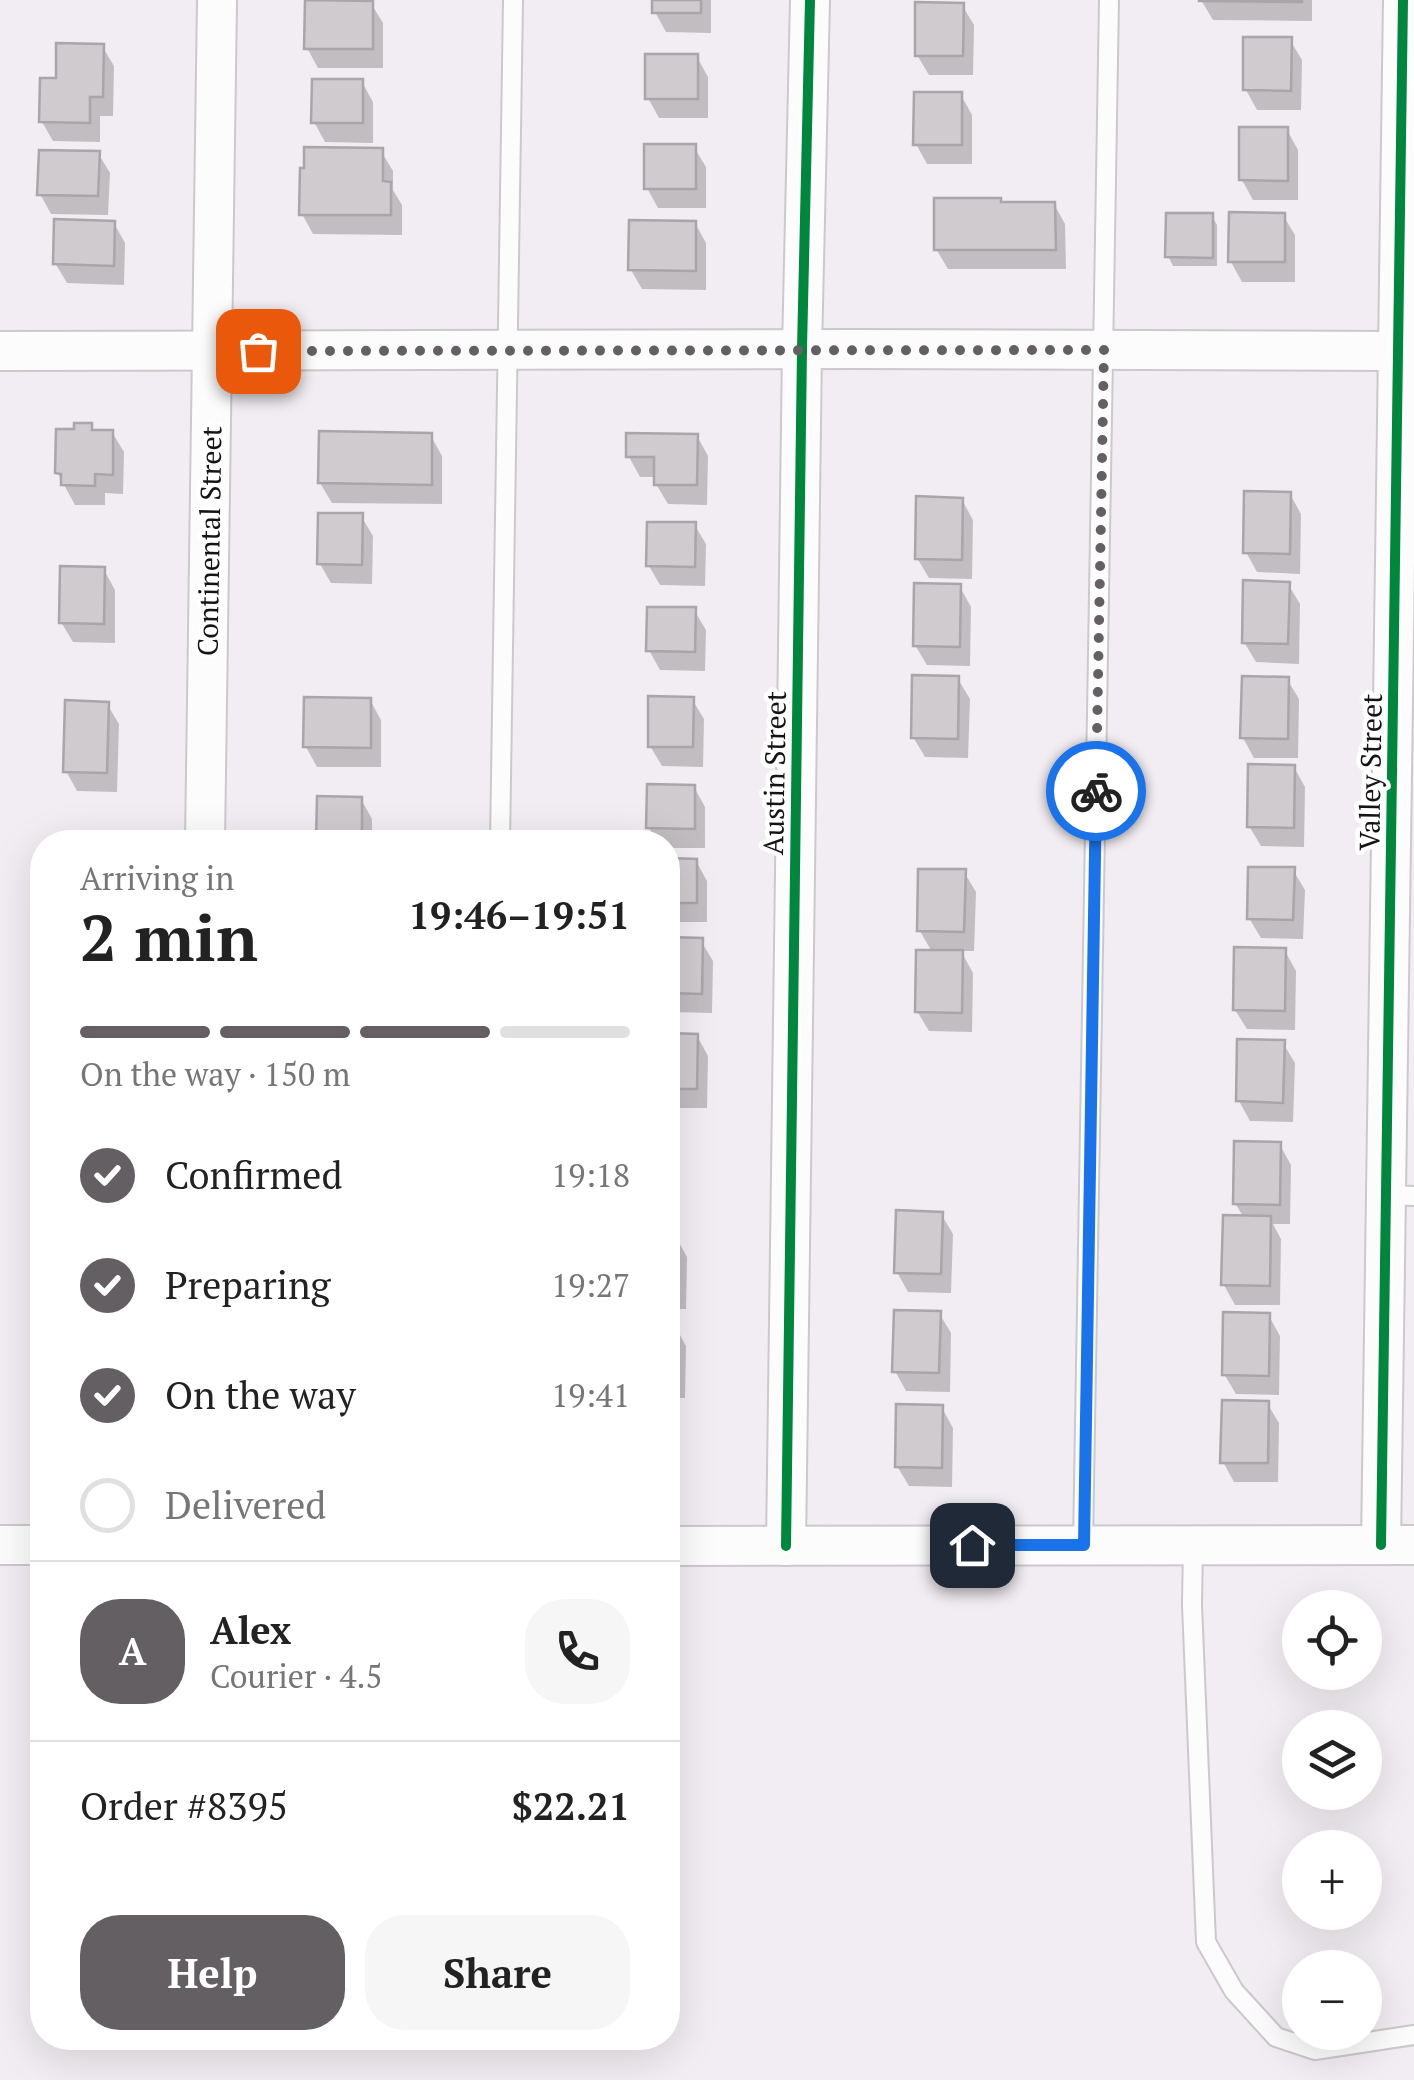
<!DOCTYPE html>
<meta charset="utf-8">
<style>
:root{--surface:#fff;--page:#f6f6f6;--text:#222;--muted:#767676;--line:#e0e0e0;--accent:#635f63}
body{margin:0;font-family:"PT Serif",serif;background:var(--page);color:var(--text);height:100vh;display:flex;flex-direction:column;font-size:38px;white-space:nowrap}
*{box-sizing:border-box;margin:0}
p{font-size:32px;color:var(--muted)}
.icon{flex:none;width:55px;height:55px;fill:none;stroke:currentColor;stroke-width:2;stroke-linecap:round;stroke-linejoin:round}
.map{position:relative;flex:1;overflow:hidden}
.side{position:absolute;left:30px;top:830px;width:650px;height:1220px;display:flex;flex-direction:column;background:var(--surface);border-radius:40px;box-shadow:0 10px 40px #0002}
.side>*{flex:none}
.buttons{position:absolute;left:1282px;top:1590px;display:grid;gap:20px}
.buttons a{display:grid;place-items:center;width:100px;height:100px;border-radius:50%;background:var(--surface);box-shadow:0 10px 40px #0002;font-size:50px}
.pin{position:absolute;display:grid;place-items:center;width:85px;height:85px;color:#fff;margin:-42px;border-radius:20px;box-shadow:0 5px 15px #0006}
.courier{position:absolute;display:grid;place-items:center;width:100px;height:100px;margin:-50px;border:8px solid #1a73e8;border-radius:50%;background:#fff;color:#222;box-shadow:0 2px 12px #0007}
.summary em{font-style:normal;font-weight:700}
.summary div{display:flex;flex-direction:column-reverse}
.summary{display:flex;align-items:center;justify-content:space-between;height:170px;padding:0 50px}
h1{font-size:65px;font-weight:700;line-height:75px}
.bar{display:grid;grid-template-columns:repeat(4,1fr);gap:15px 10px;align-content:center;height:120px;padding:0 50px}
.bar i{height:12px;border-radius:8px;background:var(--line)}
.bar .current{background:var(--accent)}
.bar p{grid-column:span 4}
.line{display:flex;align-items:center;gap:25px;padding:0 50px;border-top:2px solid var(--line)}
.line div{flex:1}
.round{display:grid;place-items:center;flex:none;width:105px;height:105px;border-radius:40px;background:var(--page)}
ol{padding:0 50px;list-style:none}
li{display:flex;align-items:center;gap:30px;height:110px}
li p{margin-inline-start:auto}
li .icon{padding:10px;border-radius:50%;background:var(--accent);color:#fff;stroke-width:4}
li:last-child{color:var(--muted)}
li i{width:55px;height:55px;border:5px solid var(--line);border-radius:50%}
.primary-button{display:flex;gap:20px;margin-top:auto;padding:20px 50px}
.primary-button a{flex:1;height:115px;border-radius:40px;background:var(--accent);color:#fff;font-size:40px;font-weight:700;line-height:115px;text-align:center}
.primary-button a+a{background:var(--page);color:var(--text)}
.map>svg:first-child{display:block}
.shadow{fill:#0003}
.building{fill:#cfcbce;stroke:#a9a5a8;stroke-width:2.5}
.lines{fill:none;stroke-linecap:round;stroke-linejoin:round}
.service-casing{stroke:#ccc8cc;stroke-width:22}
.minor-casing{stroke:#ccc8cc;stroke-width:42}
.service{stroke:#fdfcfd;stroke-width:18}
.minor{stroke:#fdfcfd;stroke-width:38}
.cycleway-casing{stroke:#fff;stroke-width:16}
.cycleway{stroke:#00873e;stroke-width:10}
.done{stroke:#635f63;stroke-width:10;stroke-dasharray:0 18}
.route{stroke:#1a73e8;stroke-width:12}
.labels{text-anchor:middle;dominant-baseline:central;stroke-width:9;stroke-linejoin:round;paint-order:stroke}
.street-label{font-size:28px;fill:#161316;stroke:#fff}
</style>
<div class="map">
<svg width="1414" height="2080" viewBox="0 0 1414 2080">
<rect width="100%" height="100%" fill="#f2edf2"/>
<g class="shadow">
<path d="M360,0H369L383,23V68H318L307,48L360,3Z"/>
<path d="M655,0H711V33L666,32L655,12Z"/>
<path d="M1201,0H1312V21L1213,20Z"/>
<path d="M962,5L974,25L973,75H929L917,55Z"/>
<path d="M1290,40L1302,60L1301,110H1257L1246,90Z"/>
<path d="M102,46L114,66L113,116H100V142L53,141L42,122L58,81Z"/>
<path d="M697,57L708,77V118H659L648,98Z"/>
<path d="M362,82L373,102V143L325,142L314,122Z"/>
<path d="M961,95L972,115V164H927L916,144Z"/>
<path d="M1287,130L1298,150V200H1253L1242,180Z"/>
<path d="M694,147L706,167V208H658L647,188Z"/>
<path d="M381,151L393,171V190L402,205V235L313,234L302,214Z"/>
<path d="M98,153L110,173L108,215L51,214L40,194Z"/>
<path d="M1001,204H1054L1065,224L1066,269H948L936,249Z"/>
<path d="M1283,215L1295,235V282H1242L1231,262Z"/>
<path d="M1212,216L1217,225V266H1173L1168,256Z"/>
<path d="M114,223L125,243L124,285L67,283L55,263Z"/>
<path d="M695,223L706,243V290L642,289L631,270Z"/>
<path d="M91,425L95,432H112L124,452L123,494L105,493V505H75L57,472L77,432Z"/>
<path d="M431,436L442,456V504L332,503L320,483Z"/>
<path d="M697,436L708,456L707,505L668,504L656,484V477H640L629,457Z"/>
<path d="M1290,494L1301,514L1300,574L1257,572L1246,552Z"/>
<path d="M962,500L973,520L972,579L929,578L917,558Z"/>
<path d="M361,516L373,536L372,584L331,583L320,564Z"/>
<path d="M694,524L706,544L705,586L660,585L649,566Z"/>
<path d="M104,570L115,590V643L73,642L61,622Z"/>
<path d="M1288,584L1300,604L1299,664L1256,662L1244,642Z"/>
<path d="M960,587L971,607L970,666L927,665L915,645Z"/>
<path d="M694,610L706,630L705,671L660,670L649,650Z"/>
<path d="M958,679L970,699L968,758L925,757L913,737Z"/>
<path d="M1287,679L1299,699L1298,758H1254L1243,738Z"/>
<path d="M692,699L704,719L703,767L662,766L650,746Z"/>
<path d="M370,700L381,720V767H317L306,747Z"/>
<path d="M107,704L119,724L117,792L77,791L66,771Z"/>
<path d="M1294,767L1305,787L1304,847L1261,846L1249,826Z"/>
<path d="M694,787L705,807V848H668V842H657L649,828Z"/>
<path d="M319,798L361,799L372,819V842H318Z"/>
<path d="M668,861H696L707,881V922H668Z"/>
<path d="M1293,870L1305,890L1303,939L1261,938L1249,918Z"/>
<path d="M964,872L976,892L974,951H961L973,973L972,1032L929,1031L917,1011L932,952L920,931Z"/>
<path d="M668,940L701,941L713,961L712,1013L669,1012Z"/>
<path d="M1285,951L1296,971L1295,1030L1247,1029L1235,1010Z"/>
<path d="M668,1036H697L708,1056L707,1108H668Z"/>
<path d="M1283,1043L1295,1063L1293,1122L1250,1121L1239,1101Z"/>
<path d="M1280,1145L1291,1165L1290,1224H1273L1281,1239L1280,1305H1235L1224,1285L1244,1218L1235,1203Z"/>
<path d="M941,1214L953,1234L951,1293L908,1292L897,1272Z"/>
<path d="M37,1232H42V1300L36,1290Z"/>
<path d="M668,1237H676L687,1257L686,1309H668Z"/>
<path d="M939,1313L951,1333L950,1392L906,1391L895,1371Z"/>
<path d="M1269,1316L1280,1336L1279,1395L1236,1394L1224,1374Z"/>
<path d="M668,1326H675L686,1346L685,1398H668Z"/>
<path d="M36,1328H42V1400L34,1386Z"/>
<path d="M1267,1403L1279,1423L1278,1482H1234L1223,1462Z"/>
<path d="M942,1408L953,1428L952,1487L909,1486L897,1466Z"/>
</g>
<g class="building">
<path d="M305,0L373,1V49H304Z"/>
<rect x="652" y="0" width="49" height="13"/>
<path d="M1199,0H1302V2L1199,1Z"/>
<path d="M915,2L964,3L963,56H915Z"/>
<path d="M1243,37H1292L1291,91L1243,90Z"/>
<path d="M56,43L104,44L103,97H90V123L39,122L40,78H56Z"/>
<rect x="645" y="54" width="53" height="45"/>
<path d="M312,79H363V123H311Z"/>
<path d="M914,92H962V145H913Z"/>
<path d="M1239,127H1288V181L1239,180Z"/>
<rect x="644" y="144" width="52" height="45"/>
<path d="M304,147L383,148V181L391,182V215H299L300,168H304Z"/>
<path d="M39,150L100,151L98,196L37,195Z"/>
<path d="M934,198H1001V202H1055L1056,250H934Z"/>
<path d="M1229,212L1285,213V262H1228Z"/>
<path d="M1166,213H1213V258L1165,257Z"/>
<path d="M54,219L115,221L114,266L53,264Z"/>
<path d="M629,220L696,221V271L628,270Z"/>
<path d="M74,423H92V430H113V475L95,474V486L61,485V474L55,473L56,429H74Z"/>
<path d="M319,431L432,433V485L318,483Z"/>
<path d="M626,433L698,434L697,485H654V457H626Z"/>
<path d="M1244,491L1291,492L1290,554L1243,553Z"/>
<path d="M916,496L963,498L962,560L915,559Z"/>
<path d="M318,513H363L362,565L317,564Z"/>
<path d="M647,522H696L695,567L646,566Z"/>
<path d="M60,566L105,567L104,624L59,623Z"/>
<path d="M1243,580L1290,582L1288,644L1242,643Z"/>
<path d="M914,583L961,584L960,647L913,646Z"/>
<path d="M647,607H696L695,652L646,651Z"/>
<path d="M912,675L959,676L958,739L911,738Z"/>
<path d="M1242,676L1289,677L1288,739L1240,738Z"/>
<path d="M648,696L694,697L693,747H648Z"/>
<path d="M304,697L371,698V748L303,747Z"/>
<path d="M65,700L109,702L107,773L63,772Z"/>
<path d="M1248,764L1295,765L1294,828L1247,827Z"/>
<path d="M647,784L695,785V829L646,828Z"/>
<path d="M317,796L362,797V842H316Z"/>
<path d="M668,858L697,859V903H668Z"/>
<path d="M1248,867H1295L1293,920L1247,919Z"/>
<path d="M918,869H966L964,932L917,931Z"/>
<path d="M668,937L703,938L702,994L668,993Z"/>
<path d="M1234,947L1286,948L1285,1011L1233,1010Z"/>
<path d="M916,950H963L962,1013L915,1012Z"/>
<path d="M668,1033L698,1034L697,1089H668Z"/>
<path d="M1237,1039L1285,1040L1283,1103L1236,1101Z"/>
<path d="M37,1137H42V1199H36Z"/>
<path d="M1234,1141L1281,1142L1280,1205L1233,1204Z"/>
<path d="M896,1210L943,1212L941,1274L894,1273Z"/>
<path d="M1223,1215L1271,1216L1270,1286L1221,1285Z"/>
<path d="M35,1229H42V1291L34,1290Z"/>
<path d="M668,1234H677L676,1290H668Z"/>
<path d="M894,1310L941,1311L939,1373L892,1372Z"/>
<path d="M1223,1312L1270,1313L1269,1376L1222,1375Z"/>
<path d="M668,1323L676,1324L675,1379H668Z"/>
<path d="M33,1326H42V1387H32Z"/>
<path d="M1222,1400L1269,1401L1268,1463H1220Z"/>
<path d="M896,1404L943,1405L942,1468L895,1467Z"/>
</g>
<g class="lines">
<defs>
<g id="service">
<path d="M500,842L513,0"/>
<path d="M1386,1195L1414,1196"/>
<path d="M1083,1545L1109,0"/>
<path d="M1193,1545L1192,1605L1206,1942L1234,1991L1276,2037L1315,2050L1414,2035"/>
</g>
<g id="minor">
<path d="M0,351L853,349L1397,351"/>
<path d="M205,842L217,0"/>
<path d="M0,1545H42"/>
<path d="M1381,1545L1403,0"/>
<path d="M668,1546L1414,1545"/>
<path d="M786,1546L802,349L810,0"/>
</g>
</defs>
<use href="#service" class="service-casing"/>
<use href="#minor" class="minor-casing"/>
<use href="#service" class="service"/>
<use href="#minor" class="minor"/>
<defs>
<g id="cycleway">
<path d="M1381,1545L1403,0"/>
<path d="M786,1546L802,349L810,0"/>
</g>
</defs>
<use href="#cycleway" class="cycleway-casing"/>
<use href="#cycleway" class="cycleway"/>
</g>
<g class="lines">
<path class="done" d="M258,351L1104,350L1096,791"/>
<path class="route" d="M972,1545H1084L1096,791"/>
</g>
<g class="labels">
<g class="street-label">
<text transform="translate(209 541) rotate(-89)">Continental Street</text>
<text transform="translate(1370 772) rotate(-89)">Valley Street</text>
<text transform="translate(774 773) rotate(-89)">Austin Street</text>
</g>
</g>
</svg>
<div class="buttons">
<a><svg class="icon" aria-label="locate" viewBox="0 0 24 24"><circle cx="12" cy="12" r="6"/><path d="M12 2v4M12 18v4M2 12h4M18 12h4"/></svg></a>
<a><svg class="icon" aria-label="layers" viewBox="0 0 24 24"><path d="M12 4l9 5-9 5-9-5zM3 14l9 5 9-5"/></svg></a>
<a>+</a>
<a>−</a>
</div>
<div class="pin" style="left:258px;top:351px;background:#ea580c"><svg class="icon" aria-label="bag" viewBox="0 0 24 24"><path d="M5 8h14l-1 12H6zM9 8a3 3 0 0 1 6 0"/></svg></div>
<div class="pin" style="left:972px;top:1545px;background:#1f2937"><svg class="icon" aria-label="home" viewBox="0 0 24 24"><path d="M3 11l9-7 9 7M6 9v11h12V9"/></svg></div>
<div class="courier" style="left:1096px;top:791px"><svg class="icon" aria-label="bike" viewBox="0 0 24 24"><circle cx="6" cy="16" r="4"/><circle cx="18" cy="16" r="4"/><path d="M6 16l4-8h5l3 8M10 8l3 8H6M13 5h3"/></svg></div>
<section class="side">
<div class="summary"><div><h1>2 min</h1><p>Arriving in</p></div><em>19:46–19:51</em></div>
<div class="bar"><i class="current"></i><i class="current"></i><i class="current"></i><i></i><p>On the way · 150 m</p></div>
<ol>
<li><svg class="icon" aria-label="check" viewBox="0 0 24 24"><path d="M5 12l5 5 9-10"/></svg>Confirmed<p>19:18</p></li>
<li><svg class="icon" aria-label="check" viewBox="0 0 24 24"><path d="M5 12l5 5 9-10"/></svg>Preparing<p>19:27</p></li>
<li><svg class="icon" aria-label="check" viewBox="0 0 24 24"><path d="M5 12l5 5 9-10"/></svg>On the way<p>19:41</p></li>
<li><i></i>Delivered</li>
</ol>
<div class="line" style="height:180px"><b class="round" style="background:var(--accent);color:#fff">A</b><div><b>Alex</b><p>Courier · 4.5</p></div><a class="round"><svg class="icon" aria-label="phone" viewBox="0 0 24 24"><path d="M5 4h4l2 5-3 2q2 4 5 5l2-3 5 2v4C11 20 4 13 5 4z"/></svg></a></div>
<div class="line" style="height:130px"><div>Order #8395</div><b>$22.21</b></div>
<div class="primary-button"><a>Help</a><a>Share</a></div>
</section>
</div>
